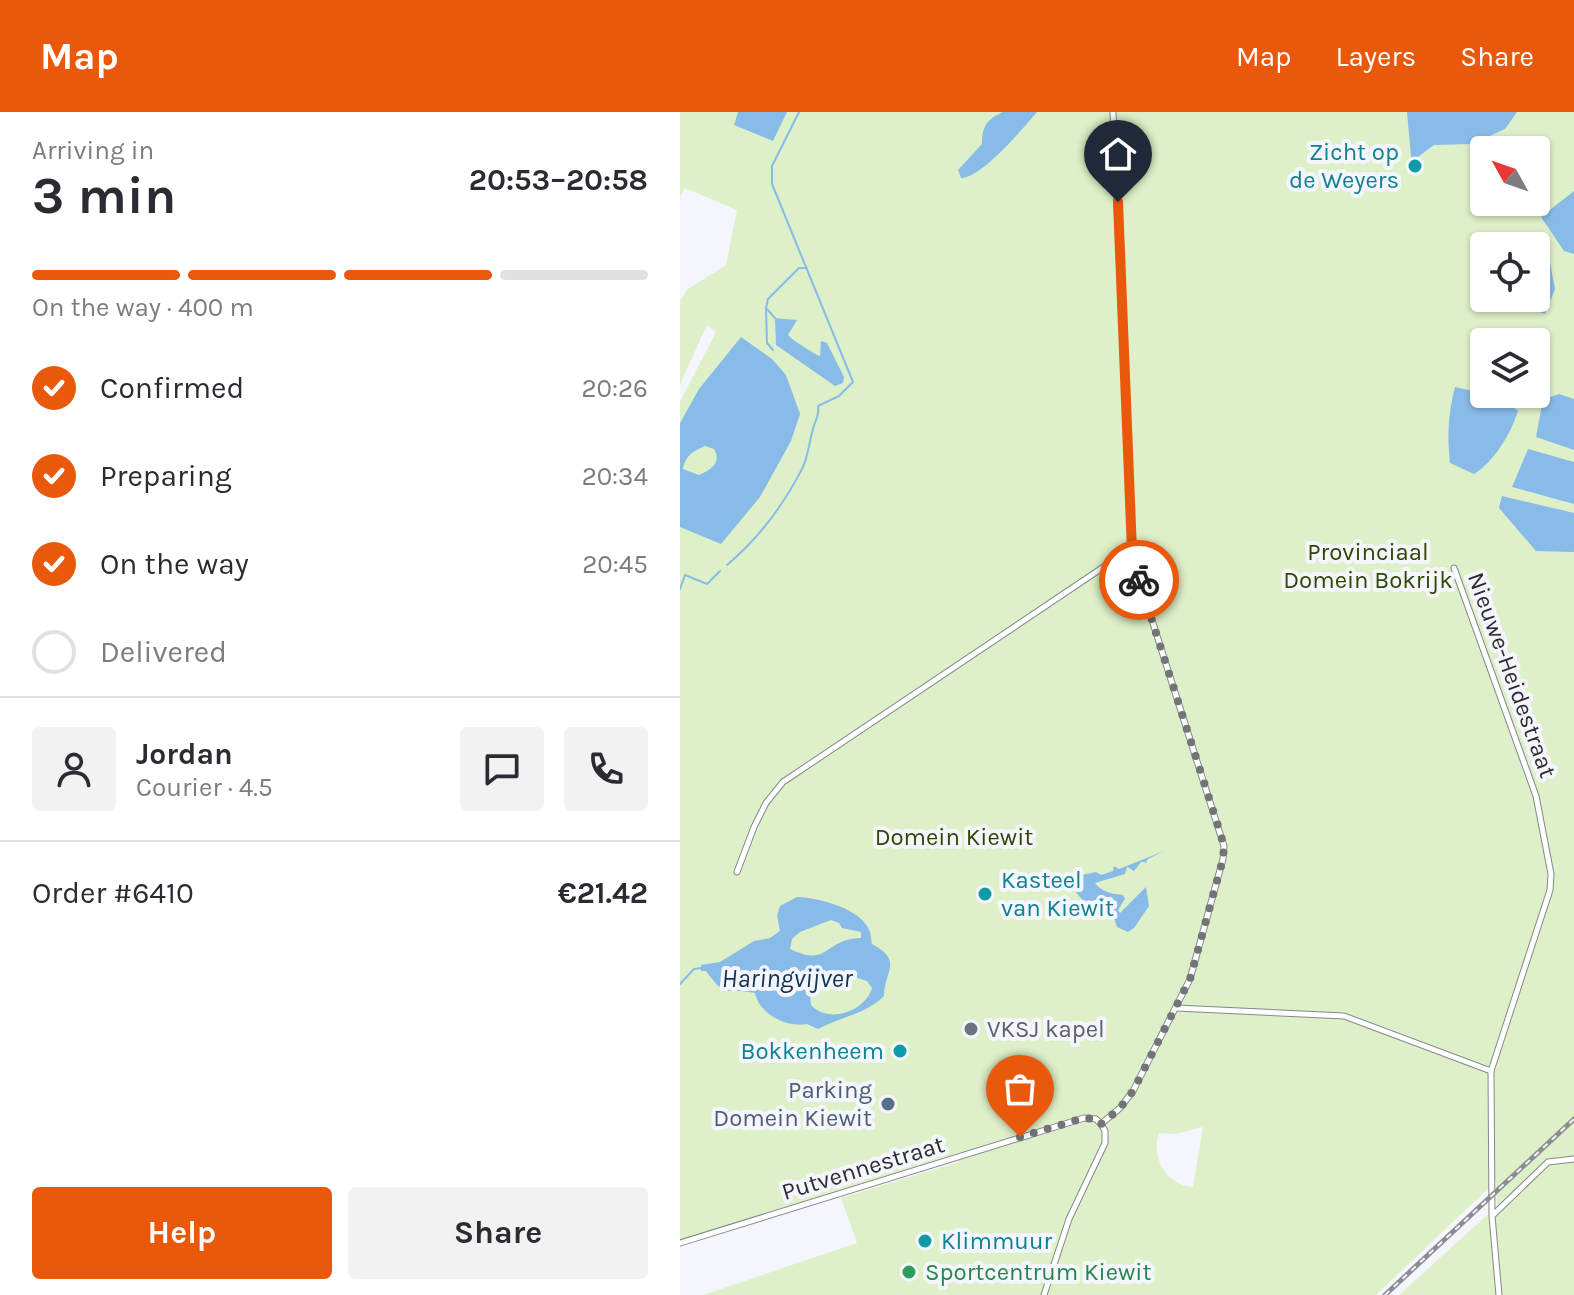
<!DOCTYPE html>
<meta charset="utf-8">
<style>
:root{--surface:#fff;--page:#f2f2f3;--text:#2b2b33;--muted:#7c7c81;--line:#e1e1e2;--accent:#ea580c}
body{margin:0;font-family:Karla,sans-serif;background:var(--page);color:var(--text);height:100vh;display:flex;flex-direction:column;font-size:30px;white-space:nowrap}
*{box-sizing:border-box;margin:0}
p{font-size:26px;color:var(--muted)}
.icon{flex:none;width:44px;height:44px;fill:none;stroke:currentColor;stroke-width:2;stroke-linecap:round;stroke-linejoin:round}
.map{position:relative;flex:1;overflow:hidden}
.side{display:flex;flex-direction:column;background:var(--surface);width:680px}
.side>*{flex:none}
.needle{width:52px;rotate:310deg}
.tools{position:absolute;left:790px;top:24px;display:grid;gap:16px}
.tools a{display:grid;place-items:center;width:80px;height:80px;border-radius:8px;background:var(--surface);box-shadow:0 2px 6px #0004;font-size:40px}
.pin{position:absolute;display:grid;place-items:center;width:68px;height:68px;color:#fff;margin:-82px -34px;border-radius:50% 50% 50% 0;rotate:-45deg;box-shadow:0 0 8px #0007}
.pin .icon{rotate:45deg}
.courier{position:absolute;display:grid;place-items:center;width:80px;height:80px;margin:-40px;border:6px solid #ea580c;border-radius:50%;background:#fff;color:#222;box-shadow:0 2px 10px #0007}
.headline em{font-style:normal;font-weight:700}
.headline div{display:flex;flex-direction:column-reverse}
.headline{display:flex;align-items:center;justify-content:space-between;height:136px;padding:0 32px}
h1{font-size:52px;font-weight:700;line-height:60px}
.bar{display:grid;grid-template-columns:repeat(4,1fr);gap:12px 8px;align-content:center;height:96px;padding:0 32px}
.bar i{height:10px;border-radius:6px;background:var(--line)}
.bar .current{background:var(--accent)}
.bar p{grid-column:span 4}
.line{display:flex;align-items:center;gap:20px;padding:0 32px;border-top:2px solid var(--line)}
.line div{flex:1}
.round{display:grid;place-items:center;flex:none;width:84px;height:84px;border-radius:8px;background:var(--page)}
ol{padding:0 32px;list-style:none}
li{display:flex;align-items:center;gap:24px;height:88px}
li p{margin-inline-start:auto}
li .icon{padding:8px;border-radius:50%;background:var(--accent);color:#fff;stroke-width:4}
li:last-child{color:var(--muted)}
li i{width:44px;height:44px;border:4px solid var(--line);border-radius:50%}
.button{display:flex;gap:16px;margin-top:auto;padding:16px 32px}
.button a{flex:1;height:92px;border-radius:8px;background:var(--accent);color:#fff;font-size:32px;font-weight:700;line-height:92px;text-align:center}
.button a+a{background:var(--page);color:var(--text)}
header{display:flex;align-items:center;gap:48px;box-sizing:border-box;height:112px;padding:0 40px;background:var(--accent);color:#fff}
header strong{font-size:38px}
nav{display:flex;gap:44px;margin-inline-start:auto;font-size:28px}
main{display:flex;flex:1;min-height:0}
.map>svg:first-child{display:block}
.green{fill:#def0c8;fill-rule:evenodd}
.water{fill:#89bbe9;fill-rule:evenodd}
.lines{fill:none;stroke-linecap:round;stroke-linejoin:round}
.stream{stroke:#89bbe9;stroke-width:2}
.minor-casing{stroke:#86878e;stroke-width:7}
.minor{stroke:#fff;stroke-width:5}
.rail-casing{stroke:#8c8c91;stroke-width:5}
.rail{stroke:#f5f5fd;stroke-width:2;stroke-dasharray:6;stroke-linecap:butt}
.done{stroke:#737378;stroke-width:8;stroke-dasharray:0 14.4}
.route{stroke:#ea580c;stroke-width:10}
.culture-dot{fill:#0f9aa8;stroke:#f5f5fd;stroke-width:3}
.worship-dot{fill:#6b7280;stroke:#f5f5fd;stroke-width:3}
.service-dot{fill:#5c6f8a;stroke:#f5f5fd;stroke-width:3}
.leisure-dot{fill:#2e9e5b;stroke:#f5f5fd;stroke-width:3}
.labels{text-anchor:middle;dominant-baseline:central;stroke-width:8;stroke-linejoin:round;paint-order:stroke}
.culture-label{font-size:24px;fill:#0d838f;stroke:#f5f5fd;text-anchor:end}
.park-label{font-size:24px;fill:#304602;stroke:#f5f5fd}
.street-label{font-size:24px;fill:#2d2d30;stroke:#f5f5fd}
.worship-label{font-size:24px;fill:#5b616d;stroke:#f5f5fd;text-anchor:start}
.service-label{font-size:24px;fill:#4e5e75;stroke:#f5f5fd;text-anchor:end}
.leisure-label{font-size:24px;fill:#27864d;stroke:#f5f5fd;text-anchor:start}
.water-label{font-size:26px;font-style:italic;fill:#0e3452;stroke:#f5f5fd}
</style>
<header>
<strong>Map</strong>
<nav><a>Map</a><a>Layers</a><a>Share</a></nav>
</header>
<main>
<section class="side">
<div class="headline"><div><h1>3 min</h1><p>Arriving in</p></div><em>20:53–20:58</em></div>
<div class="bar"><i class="current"></i><i class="current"></i><i class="current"></i><i></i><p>On the way · 400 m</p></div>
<ol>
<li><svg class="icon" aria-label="check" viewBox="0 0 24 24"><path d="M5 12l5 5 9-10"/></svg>Confirmed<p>20:26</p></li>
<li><svg class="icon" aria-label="check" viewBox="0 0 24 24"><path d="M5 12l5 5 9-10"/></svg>Preparing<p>20:34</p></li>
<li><svg class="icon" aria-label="check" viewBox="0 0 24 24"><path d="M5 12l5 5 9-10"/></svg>On the way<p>20:45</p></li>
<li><i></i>Delivered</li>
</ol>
<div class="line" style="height:144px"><a class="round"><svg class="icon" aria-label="person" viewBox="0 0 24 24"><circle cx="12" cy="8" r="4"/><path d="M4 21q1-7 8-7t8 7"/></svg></a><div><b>Jordan</b><p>Courier · 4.5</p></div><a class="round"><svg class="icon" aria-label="chat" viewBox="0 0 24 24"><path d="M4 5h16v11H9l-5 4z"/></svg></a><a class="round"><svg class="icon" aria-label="phone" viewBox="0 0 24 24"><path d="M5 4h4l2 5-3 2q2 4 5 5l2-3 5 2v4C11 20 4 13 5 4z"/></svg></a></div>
<div class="line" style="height:104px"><div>Order #6410</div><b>€21.42</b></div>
<div class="button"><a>Help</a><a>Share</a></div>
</section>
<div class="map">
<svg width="894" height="1183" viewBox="0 0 894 1183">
<rect width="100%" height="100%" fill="#f5f5fd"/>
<path class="green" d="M0,0H894V1183H719L817,1094L816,1069L696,1183H23L177,1131L161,1086L279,1050L276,1042L0,1128V290L36,220L27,213L0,272V189L8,177L46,153L57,98L5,76L0,85ZM804,38H856V90H804ZM804,134H856V186H804ZM804,230H856V282H804ZM523,1015L513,1075C486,1073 471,1046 479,1021L496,1022Z"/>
<g class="water">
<path d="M58,0H107L93,29L54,13Z"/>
<path d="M323,0H357C342,17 303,65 281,66L278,58L302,32C302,14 307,7 323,0Z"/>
<path d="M727,0H837L825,17L792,32L754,33L735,47L731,45Z"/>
<path d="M894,79V142L884,139L861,105Z"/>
<path d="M870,151L875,177L865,202L822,186H856V153Z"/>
<path d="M95,206L117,208L108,223C111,227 134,242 140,244L141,229L147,231L164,265L163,271L155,274L96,233Z"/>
<path d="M61,225L92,247L106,263L120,302L111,329L80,385L41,432L0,415V311L19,277ZM25,334L34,337C42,350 31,358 19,363L3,357C5,344 13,339 25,334Z"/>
<path d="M775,275L819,285L838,299C831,321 814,350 794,362L770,351C767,324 768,302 775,275Z"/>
<path d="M879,282L894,287V338L856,325L863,287Z"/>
<path d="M848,337L894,350V392L832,375Z"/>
<path d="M822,384L894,401V440L856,439L819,396Z"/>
<path d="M484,739L468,747L465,752V750H461L454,759L447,755L445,762L415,771C421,780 433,782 443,783L445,787L438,798L440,801L466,775L469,794L454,816L448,820L437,815L433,803L424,801L414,791H405L395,779V774L401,769L402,763L416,760L421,763L433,759L434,754L439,757Z"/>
<path d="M117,785C139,786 182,796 190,820C191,824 191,828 192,832C224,849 204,859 204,884C186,902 160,905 138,917L127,912C107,916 79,902 75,881C45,875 47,888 26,859H21V853L40,850L74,829L90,826L100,819L97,803L100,794ZM151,808L159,811L162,816L181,820V826C143,827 150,856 110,837L112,827L120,820ZM175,865L187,869L192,876C185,900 148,912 131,893L130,882C144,867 158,872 175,865Z"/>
</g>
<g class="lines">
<g class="stream">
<path d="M86,197L87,231L93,238"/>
<path d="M95,206L86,196L88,187L119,156H127"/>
<path d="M47,453C77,428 102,395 121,359C128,347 129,330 133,317C135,308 140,304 138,294L159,284L173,270L92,72V54L119,0"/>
<path d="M0,477L5,463L27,472L40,459"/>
<path d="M0,872L14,857L21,856"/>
</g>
<defs>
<g id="minor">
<path d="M774,456L856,684L871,762L870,778L811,959L812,1104L819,1183"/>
<path d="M57,760L74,715L86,691L103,670L443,442L452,439"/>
<path d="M496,896L664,904L811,959"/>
<path d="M421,1012L440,996L453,979L510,867L543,747L544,734L457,461L452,439L433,0"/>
<path d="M813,1103L868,1050L894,1047"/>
<path d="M0,1131L404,1006L416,1007L421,1012"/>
<path d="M364,1183L389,1107L425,1031V1019L421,1012"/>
</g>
</defs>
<use href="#minor" class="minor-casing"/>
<use href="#minor" class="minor"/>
<defs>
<path id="rail" d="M705,1183L894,1007"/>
</defs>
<use href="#rail" class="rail-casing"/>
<use href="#rail" class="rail"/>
</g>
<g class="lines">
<path class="done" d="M340,1025L404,1006L416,1007L421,1012L440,996L453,979L510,867L543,747L544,734L539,717L459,468"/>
<path class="route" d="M438,90L452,439L459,468"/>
</g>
<g class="culture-dot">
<circle cx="735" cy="54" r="8"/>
<circle cx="305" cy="782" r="8"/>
<circle cx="220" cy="939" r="8"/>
<circle cx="245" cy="1129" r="8"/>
</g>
<circle class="worship-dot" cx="291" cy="917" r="8"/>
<circle class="service-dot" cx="208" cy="992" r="8"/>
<circle class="leisure-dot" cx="229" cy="1160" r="8"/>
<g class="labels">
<g class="culture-label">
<text x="719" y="40">Zicht op<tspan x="719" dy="28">de Weyers</tspan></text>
<text x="321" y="768" text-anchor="start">Kasteel<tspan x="321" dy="28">van Kiewit</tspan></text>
<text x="204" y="939">Bokkenheem</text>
<text x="261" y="1129" text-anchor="start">Klimmuur</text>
</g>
<g class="park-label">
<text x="688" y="440">Provinciaal<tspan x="688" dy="28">Domein Bokrijk</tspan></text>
<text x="274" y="725">Domein Kiewit</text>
</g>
<g class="street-label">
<text transform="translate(832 563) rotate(70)">Nieuwe-Heidestraat</text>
<text transform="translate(183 1056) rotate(-17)">Putvennestraat</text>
</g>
<g class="worship-label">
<text x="307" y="917">VKSJ kapel</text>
</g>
<g class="service-label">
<text x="192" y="978">Parking<tspan x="192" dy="28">Domein Kiewit</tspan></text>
</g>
<g class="leisure-label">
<text x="245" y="1160">Sportcentrum Kiewit</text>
</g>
<g class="water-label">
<text x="107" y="866">Haringvijver</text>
</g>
</g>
</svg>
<div class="tools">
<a><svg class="needle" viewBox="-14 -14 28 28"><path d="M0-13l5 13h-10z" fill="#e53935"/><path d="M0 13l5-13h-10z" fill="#7c7c81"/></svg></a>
<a><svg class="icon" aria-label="locate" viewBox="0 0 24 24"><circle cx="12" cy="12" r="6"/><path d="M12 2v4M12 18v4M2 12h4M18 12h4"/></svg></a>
<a><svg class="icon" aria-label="layers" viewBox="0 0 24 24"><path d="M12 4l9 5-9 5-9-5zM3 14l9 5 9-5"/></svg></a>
</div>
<div class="pin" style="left:340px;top:1025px;background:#ea580c"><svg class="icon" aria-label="bag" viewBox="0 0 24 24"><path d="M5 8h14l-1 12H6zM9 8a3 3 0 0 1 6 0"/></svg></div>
<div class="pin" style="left:438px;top:90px;background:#1f2937"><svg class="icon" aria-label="home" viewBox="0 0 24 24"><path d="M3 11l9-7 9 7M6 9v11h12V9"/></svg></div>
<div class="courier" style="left:459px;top:468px"><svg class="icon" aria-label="bike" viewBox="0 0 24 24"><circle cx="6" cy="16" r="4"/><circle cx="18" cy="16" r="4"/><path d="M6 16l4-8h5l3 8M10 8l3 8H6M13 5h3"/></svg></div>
</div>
</main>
